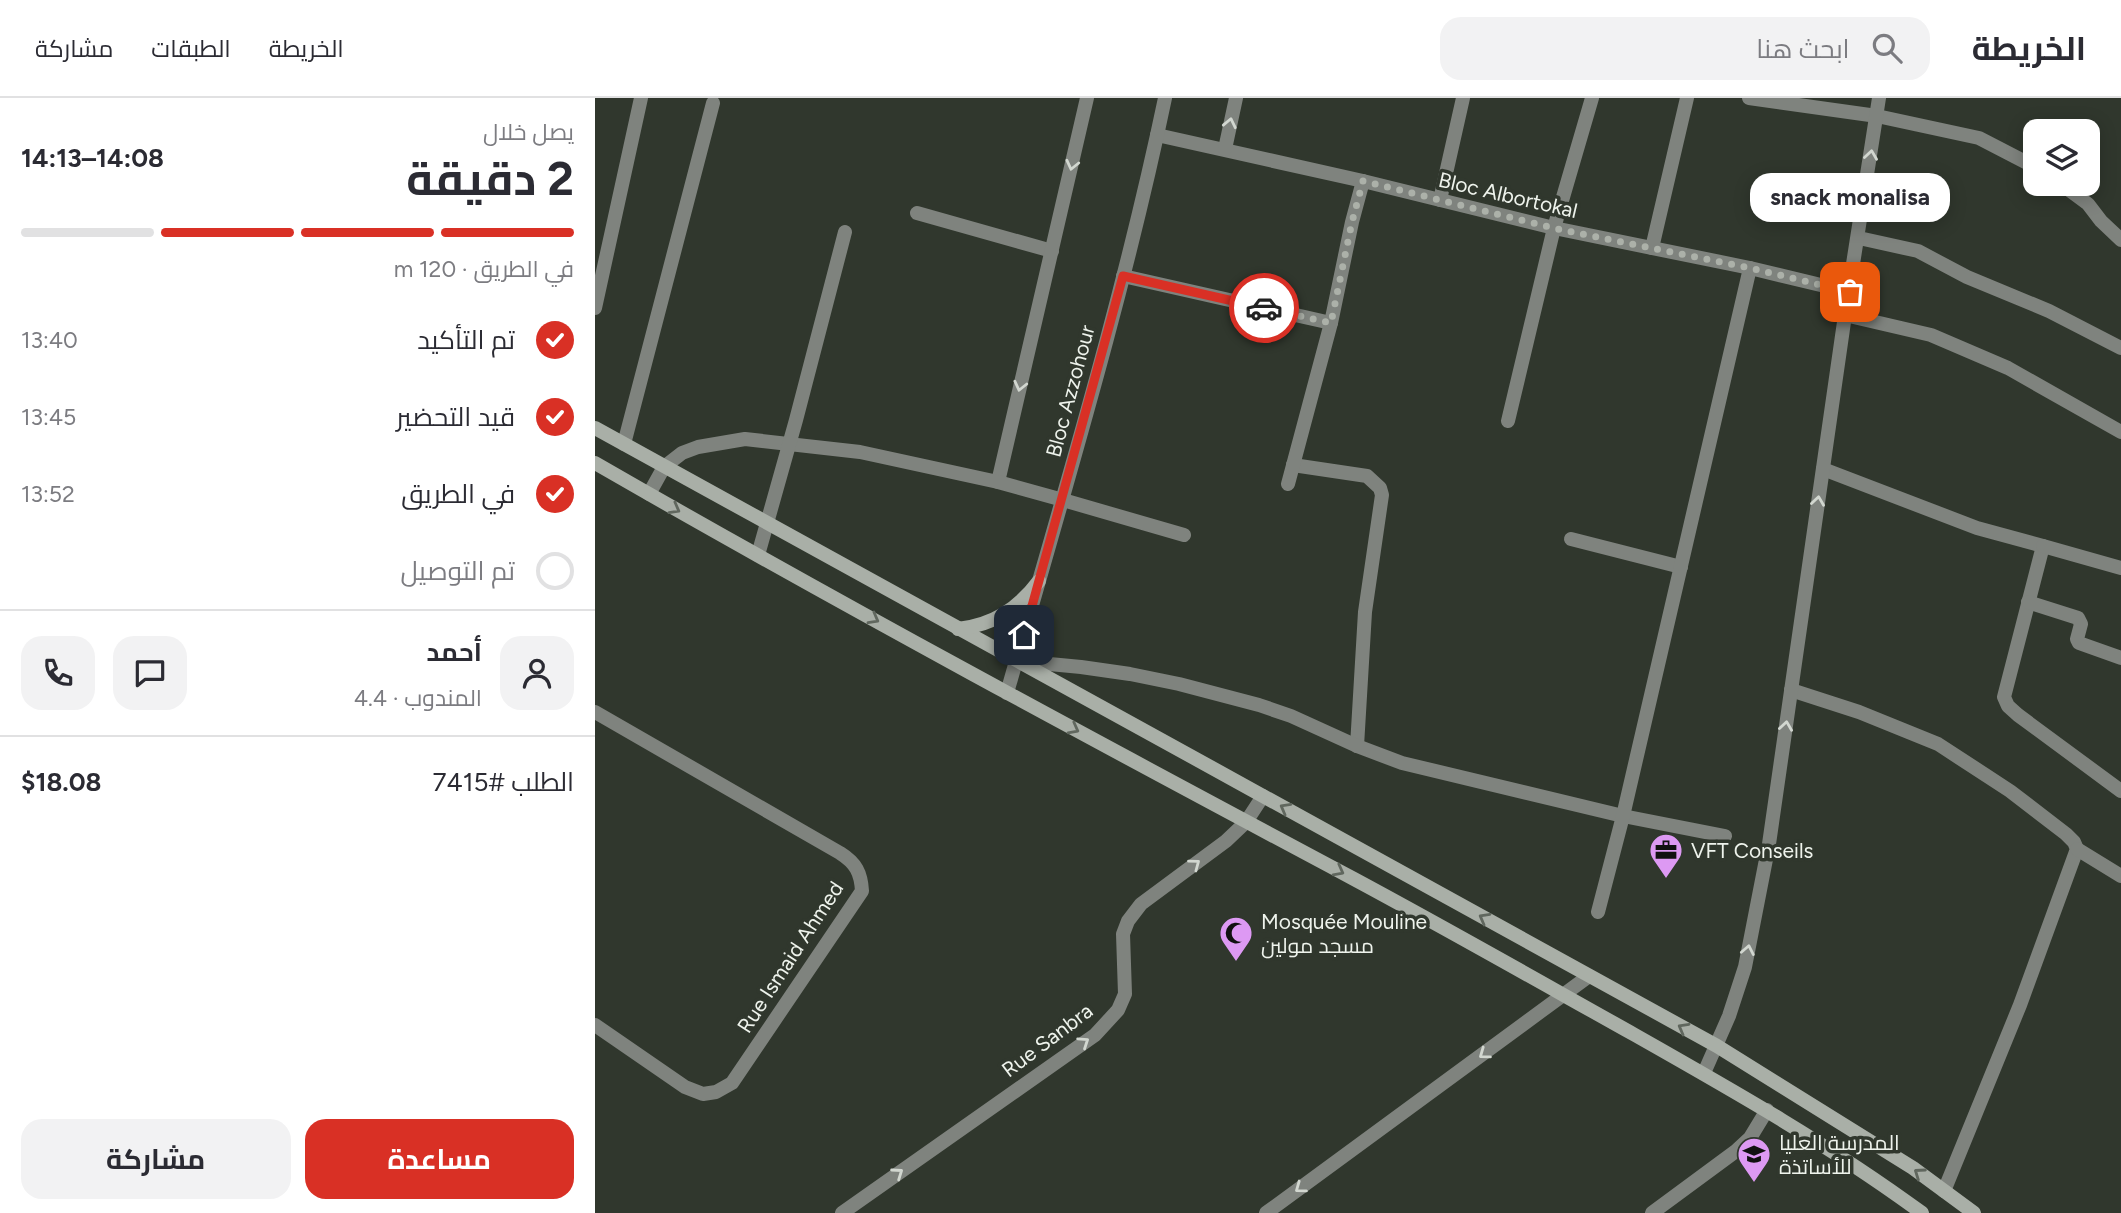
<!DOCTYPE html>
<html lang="ar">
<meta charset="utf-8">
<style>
:root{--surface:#fff;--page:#f2f2f3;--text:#2b2b33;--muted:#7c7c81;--line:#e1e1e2;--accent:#d93025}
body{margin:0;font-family:Figtree,Cairo,sans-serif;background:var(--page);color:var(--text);direction:rtl;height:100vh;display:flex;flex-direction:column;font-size:26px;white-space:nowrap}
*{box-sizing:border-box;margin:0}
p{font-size:23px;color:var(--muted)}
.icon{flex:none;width:38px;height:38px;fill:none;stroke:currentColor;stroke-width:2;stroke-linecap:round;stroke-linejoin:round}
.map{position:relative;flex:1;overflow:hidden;direction:ltr}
.side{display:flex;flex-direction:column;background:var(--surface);width:595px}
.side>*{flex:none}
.controls{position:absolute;left:1428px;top:21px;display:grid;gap:14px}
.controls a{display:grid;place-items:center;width:77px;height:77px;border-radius:14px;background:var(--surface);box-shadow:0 4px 18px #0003;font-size:35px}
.pin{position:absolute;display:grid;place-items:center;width:60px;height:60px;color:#fff;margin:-30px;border-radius:14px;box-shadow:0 4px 10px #0006}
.courier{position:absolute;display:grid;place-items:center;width:70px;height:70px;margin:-35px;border:5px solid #d93025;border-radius:50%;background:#fff;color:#222;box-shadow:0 2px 9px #0007}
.bubble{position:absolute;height:49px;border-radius:21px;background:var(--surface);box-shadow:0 4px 18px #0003;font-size:23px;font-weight:700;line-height:49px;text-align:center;direction:rtl}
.head em{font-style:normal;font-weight:700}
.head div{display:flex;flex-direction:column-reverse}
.head{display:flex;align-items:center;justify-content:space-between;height:119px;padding:0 21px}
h1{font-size:46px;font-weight:700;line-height:52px}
.bar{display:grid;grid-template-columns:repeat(4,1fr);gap:10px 7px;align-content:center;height:84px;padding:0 21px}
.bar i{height:9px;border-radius:5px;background:var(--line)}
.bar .active{background:var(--accent)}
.bar p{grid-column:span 4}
.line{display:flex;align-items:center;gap:18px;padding:0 21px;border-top:2px solid var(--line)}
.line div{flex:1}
.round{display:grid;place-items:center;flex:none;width:74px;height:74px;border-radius:21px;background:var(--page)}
ol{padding:0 21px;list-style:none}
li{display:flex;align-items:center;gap:21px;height:77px}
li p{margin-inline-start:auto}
li .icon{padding:7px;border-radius:50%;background:var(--accent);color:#fff;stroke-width:4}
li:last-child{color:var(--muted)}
li i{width:38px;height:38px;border:4px solid var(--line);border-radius:50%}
.primary-button{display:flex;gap:14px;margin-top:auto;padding:14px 21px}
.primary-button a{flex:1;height:80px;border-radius:21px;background:var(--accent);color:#fff;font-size:28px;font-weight:700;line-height:80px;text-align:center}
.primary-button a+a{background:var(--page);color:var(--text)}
header{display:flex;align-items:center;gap:42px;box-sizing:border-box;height:98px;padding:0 35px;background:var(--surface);border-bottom:2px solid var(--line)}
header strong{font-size:33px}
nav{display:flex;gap:38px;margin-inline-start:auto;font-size:24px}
.search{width:490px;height:63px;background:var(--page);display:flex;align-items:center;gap:18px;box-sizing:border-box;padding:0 24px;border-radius:21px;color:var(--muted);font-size:26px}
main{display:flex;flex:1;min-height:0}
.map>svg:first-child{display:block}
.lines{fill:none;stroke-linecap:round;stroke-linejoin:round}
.lane{stroke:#7f837e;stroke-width:14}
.street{stroke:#7f837e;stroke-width:14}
.secondary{stroke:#a9afa7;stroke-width:14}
.oneway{stroke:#d2d7d0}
.oneway2{stroke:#60675e}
.done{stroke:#acb1a9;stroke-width:7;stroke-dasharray:0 12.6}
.route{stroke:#d93025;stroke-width:9}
.labels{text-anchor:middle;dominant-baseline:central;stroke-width:7;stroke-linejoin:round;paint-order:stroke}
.street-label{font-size:21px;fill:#eef3ec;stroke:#30372d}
.poi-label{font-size:21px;fill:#eef3ec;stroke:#30372d;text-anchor:start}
</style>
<header>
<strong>الخريطة</strong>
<div class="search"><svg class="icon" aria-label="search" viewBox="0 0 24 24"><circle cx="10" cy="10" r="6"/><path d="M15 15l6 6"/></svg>ابحث هنا</div>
<nav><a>الخريطة</a><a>الطبقات</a><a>مشاركة</a></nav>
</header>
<main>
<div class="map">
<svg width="1526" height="1115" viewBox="0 0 1526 1115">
<rect width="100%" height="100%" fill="#30372d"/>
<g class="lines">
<g class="lane">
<path d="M845,102L868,0"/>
<path d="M322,115L457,153"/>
<path d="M468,402L589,437"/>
<path d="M976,441L1086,469"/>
<path d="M1057,1115L1141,1053L1155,1040L1172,1012"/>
</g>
<g class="street">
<path d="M1154,0L1282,18L1384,40L1440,69"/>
<path d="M562,37L768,83L959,130L1155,170L1255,194"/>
<path d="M630,51L641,0"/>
<path d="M1466,86L1493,106L1506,123L1526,142"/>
<path d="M1264,140L1323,153L1372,179L1454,213L1526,250"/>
<path d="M1057,150L1092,0"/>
<path d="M528,178L736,225"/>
<path d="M0,210L46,0"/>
<path d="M1250,217L1336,237L1413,270L1526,334"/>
<path d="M913,323L959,130L997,0"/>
<path d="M29,346L118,5"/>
<path d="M698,367L772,378L785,390L787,397L770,514L762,648"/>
<path d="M1228,371L1382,430L1448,448L1409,599L1413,608L1423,617L1526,693"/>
<path d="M403,384L492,0"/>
<path d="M693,386L736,225L757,124L768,83"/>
<path d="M54,396L69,369L87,355L103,349L150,341L265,354L403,384L468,402"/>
<path d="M1448,448L1526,470"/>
<path d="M163,457L201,322L250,134"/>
<path d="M1433,504L1483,520L1486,526L1482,541L1484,545L1526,560"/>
<path d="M423,563L486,569L535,576L584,586L664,607L696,618L762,648L807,665L1028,718L1130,738"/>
<path d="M1196,592L1264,614L1343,646L1415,693L1471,736L1479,744L1482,751L1425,907L1349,1093"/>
<path d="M412,595C468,397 528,201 570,0"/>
<path d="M0,614L245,755C261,765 266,775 267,793L137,985L121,994L108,996L90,989L0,927"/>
<path d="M1482,751L1526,778"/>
<path d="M1003,814L1028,718L1155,170"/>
<path d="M1109,975L1134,918L1150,869L1174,746L1250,217L1284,0"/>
<path d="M247,1115L500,937L523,912L530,896L528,836L533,823L546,806L631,743L651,724L668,698"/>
<path d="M671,1115L994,878"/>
</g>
<g class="secondary">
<path d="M0,330L1122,948L1318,1070L1379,1115"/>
<path d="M0,365C250,509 504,645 759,781C854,832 947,885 1040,937C1139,993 1236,1048 1327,1115"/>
<path d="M363,531C398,527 423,511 444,483"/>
</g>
</g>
<defs><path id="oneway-chevron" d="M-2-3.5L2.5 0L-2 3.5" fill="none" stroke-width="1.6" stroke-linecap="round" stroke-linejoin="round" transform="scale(1.75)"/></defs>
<g class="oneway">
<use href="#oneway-chevron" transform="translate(635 25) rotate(-78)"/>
<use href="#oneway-chevron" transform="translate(1276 57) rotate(-82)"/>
<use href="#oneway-chevron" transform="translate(477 67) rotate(103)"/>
<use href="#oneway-chevron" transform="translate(425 288) rotate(103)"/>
<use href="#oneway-chevron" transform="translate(1223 403) rotate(-82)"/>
<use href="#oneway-chevron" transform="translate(1191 628) rotate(-82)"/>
<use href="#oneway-chevron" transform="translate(600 766) rotate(-37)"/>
<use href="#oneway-chevron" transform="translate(1153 852) rotate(-79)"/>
<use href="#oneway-chevron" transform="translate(489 944) rotate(-34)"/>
<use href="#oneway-chevron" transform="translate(889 956) rotate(144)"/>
<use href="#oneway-chevron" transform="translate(303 1075) rotate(-35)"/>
<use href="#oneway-chevron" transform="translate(705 1090) rotate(144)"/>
</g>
<g class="oneway2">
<use href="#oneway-chevron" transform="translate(80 411) rotate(29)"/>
<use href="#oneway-chevron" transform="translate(279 521) rotate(29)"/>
<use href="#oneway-chevron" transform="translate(479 631) rotate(28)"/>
<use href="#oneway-chevron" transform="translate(690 710) rotate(-151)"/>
<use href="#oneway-chevron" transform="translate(744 773) rotate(28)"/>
<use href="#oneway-chevron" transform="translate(889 820) rotate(-151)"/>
<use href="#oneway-chevron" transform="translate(1088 930) rotate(-151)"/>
<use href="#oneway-chevron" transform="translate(1324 1075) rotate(-145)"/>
</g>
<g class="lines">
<path class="done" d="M669,210L736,225L757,124L768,83L958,130L1155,170L1255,194"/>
<path class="route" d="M429,537L528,178L669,210"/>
</g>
<defs>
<symbol id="office-pin" viewBox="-11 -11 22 30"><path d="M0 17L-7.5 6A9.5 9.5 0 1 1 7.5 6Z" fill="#dd99f3" stroke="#30372d"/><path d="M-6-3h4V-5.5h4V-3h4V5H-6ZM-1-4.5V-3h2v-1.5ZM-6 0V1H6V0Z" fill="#111"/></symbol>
<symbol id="mosque-pin" viewBox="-11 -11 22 30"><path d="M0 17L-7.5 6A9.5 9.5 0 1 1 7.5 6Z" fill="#dd99f3" stroke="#30372d"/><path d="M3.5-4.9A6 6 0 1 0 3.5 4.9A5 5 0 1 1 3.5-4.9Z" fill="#111"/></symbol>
<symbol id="university-pin" viewBox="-11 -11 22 30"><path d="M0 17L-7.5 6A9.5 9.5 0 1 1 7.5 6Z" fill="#dd99f3" stroke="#30372d"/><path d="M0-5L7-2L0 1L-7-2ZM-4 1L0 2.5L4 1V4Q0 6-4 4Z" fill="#111"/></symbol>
</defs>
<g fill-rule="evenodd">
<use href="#office-pin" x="1052" y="733" width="38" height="52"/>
<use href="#mosque-pin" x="622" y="816" width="38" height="52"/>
<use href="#university-pin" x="1140" y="1037" width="38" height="52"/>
</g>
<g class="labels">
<g class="street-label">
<text transform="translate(913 97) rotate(13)">Bloc Albortokal</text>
<text transform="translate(475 293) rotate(-75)">Bloc Azzohour</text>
<text transform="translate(195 859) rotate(-57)">Rue Ismaid Ahmed</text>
<text transform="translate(452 942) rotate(-37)">Rue Sanbra</text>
</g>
<g class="poi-label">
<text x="1096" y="752">VFT Conseils</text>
<text x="666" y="823">Mosquée Mouline<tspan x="666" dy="24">مسجد مولين</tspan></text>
<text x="1184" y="1044">المدرسة العليا<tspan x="1184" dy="24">للأساتذة</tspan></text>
</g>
</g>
</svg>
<div class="controls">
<a><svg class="icon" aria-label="layers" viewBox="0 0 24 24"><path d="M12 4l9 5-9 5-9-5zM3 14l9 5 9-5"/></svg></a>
</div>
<div class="pin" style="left:1255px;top:194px;background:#ea580c"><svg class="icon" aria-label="bag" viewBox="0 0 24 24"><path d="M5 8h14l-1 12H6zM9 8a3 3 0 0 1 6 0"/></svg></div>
<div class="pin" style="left:429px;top:537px;background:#1f2937"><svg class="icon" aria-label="home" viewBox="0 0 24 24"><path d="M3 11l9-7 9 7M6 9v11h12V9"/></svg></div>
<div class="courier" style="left:669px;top:210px"><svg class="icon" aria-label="car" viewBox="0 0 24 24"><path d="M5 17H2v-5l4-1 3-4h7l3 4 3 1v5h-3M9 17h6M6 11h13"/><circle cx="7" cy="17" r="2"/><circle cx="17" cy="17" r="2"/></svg></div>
<div class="bubble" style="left:1155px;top:75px;width:200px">snack monalisa</div>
</div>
<section class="side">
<div class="head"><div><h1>2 دقيقة</h1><p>يصل خلال</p></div><em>14:08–14:13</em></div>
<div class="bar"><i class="active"></i><i class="active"></i><i class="active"></i><i></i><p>في الطريق · 120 m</p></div>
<ol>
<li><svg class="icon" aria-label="check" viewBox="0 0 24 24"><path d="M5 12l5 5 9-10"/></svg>تم التأكيد<p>13:40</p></li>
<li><svg class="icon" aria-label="check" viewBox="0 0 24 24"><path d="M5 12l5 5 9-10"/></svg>قيد التحضير<p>13:45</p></li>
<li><svg class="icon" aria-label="check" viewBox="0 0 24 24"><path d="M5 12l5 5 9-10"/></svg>في الطريق<p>13:52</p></li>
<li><i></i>تم التوصيل</li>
</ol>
<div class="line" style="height:126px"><a class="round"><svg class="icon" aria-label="person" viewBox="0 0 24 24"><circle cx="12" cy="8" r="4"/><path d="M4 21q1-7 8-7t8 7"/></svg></a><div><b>أحمد</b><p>المندوب · 4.4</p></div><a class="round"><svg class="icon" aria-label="chat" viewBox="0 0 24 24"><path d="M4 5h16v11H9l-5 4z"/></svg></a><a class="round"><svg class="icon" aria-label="phone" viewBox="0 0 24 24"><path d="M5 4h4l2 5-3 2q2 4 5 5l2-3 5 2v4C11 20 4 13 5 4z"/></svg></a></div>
<div class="line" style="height:91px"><div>الطلب #7415</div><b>$18.08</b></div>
<div class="primary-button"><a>مساعدة</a><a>مشاركة</a></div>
</section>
</main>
